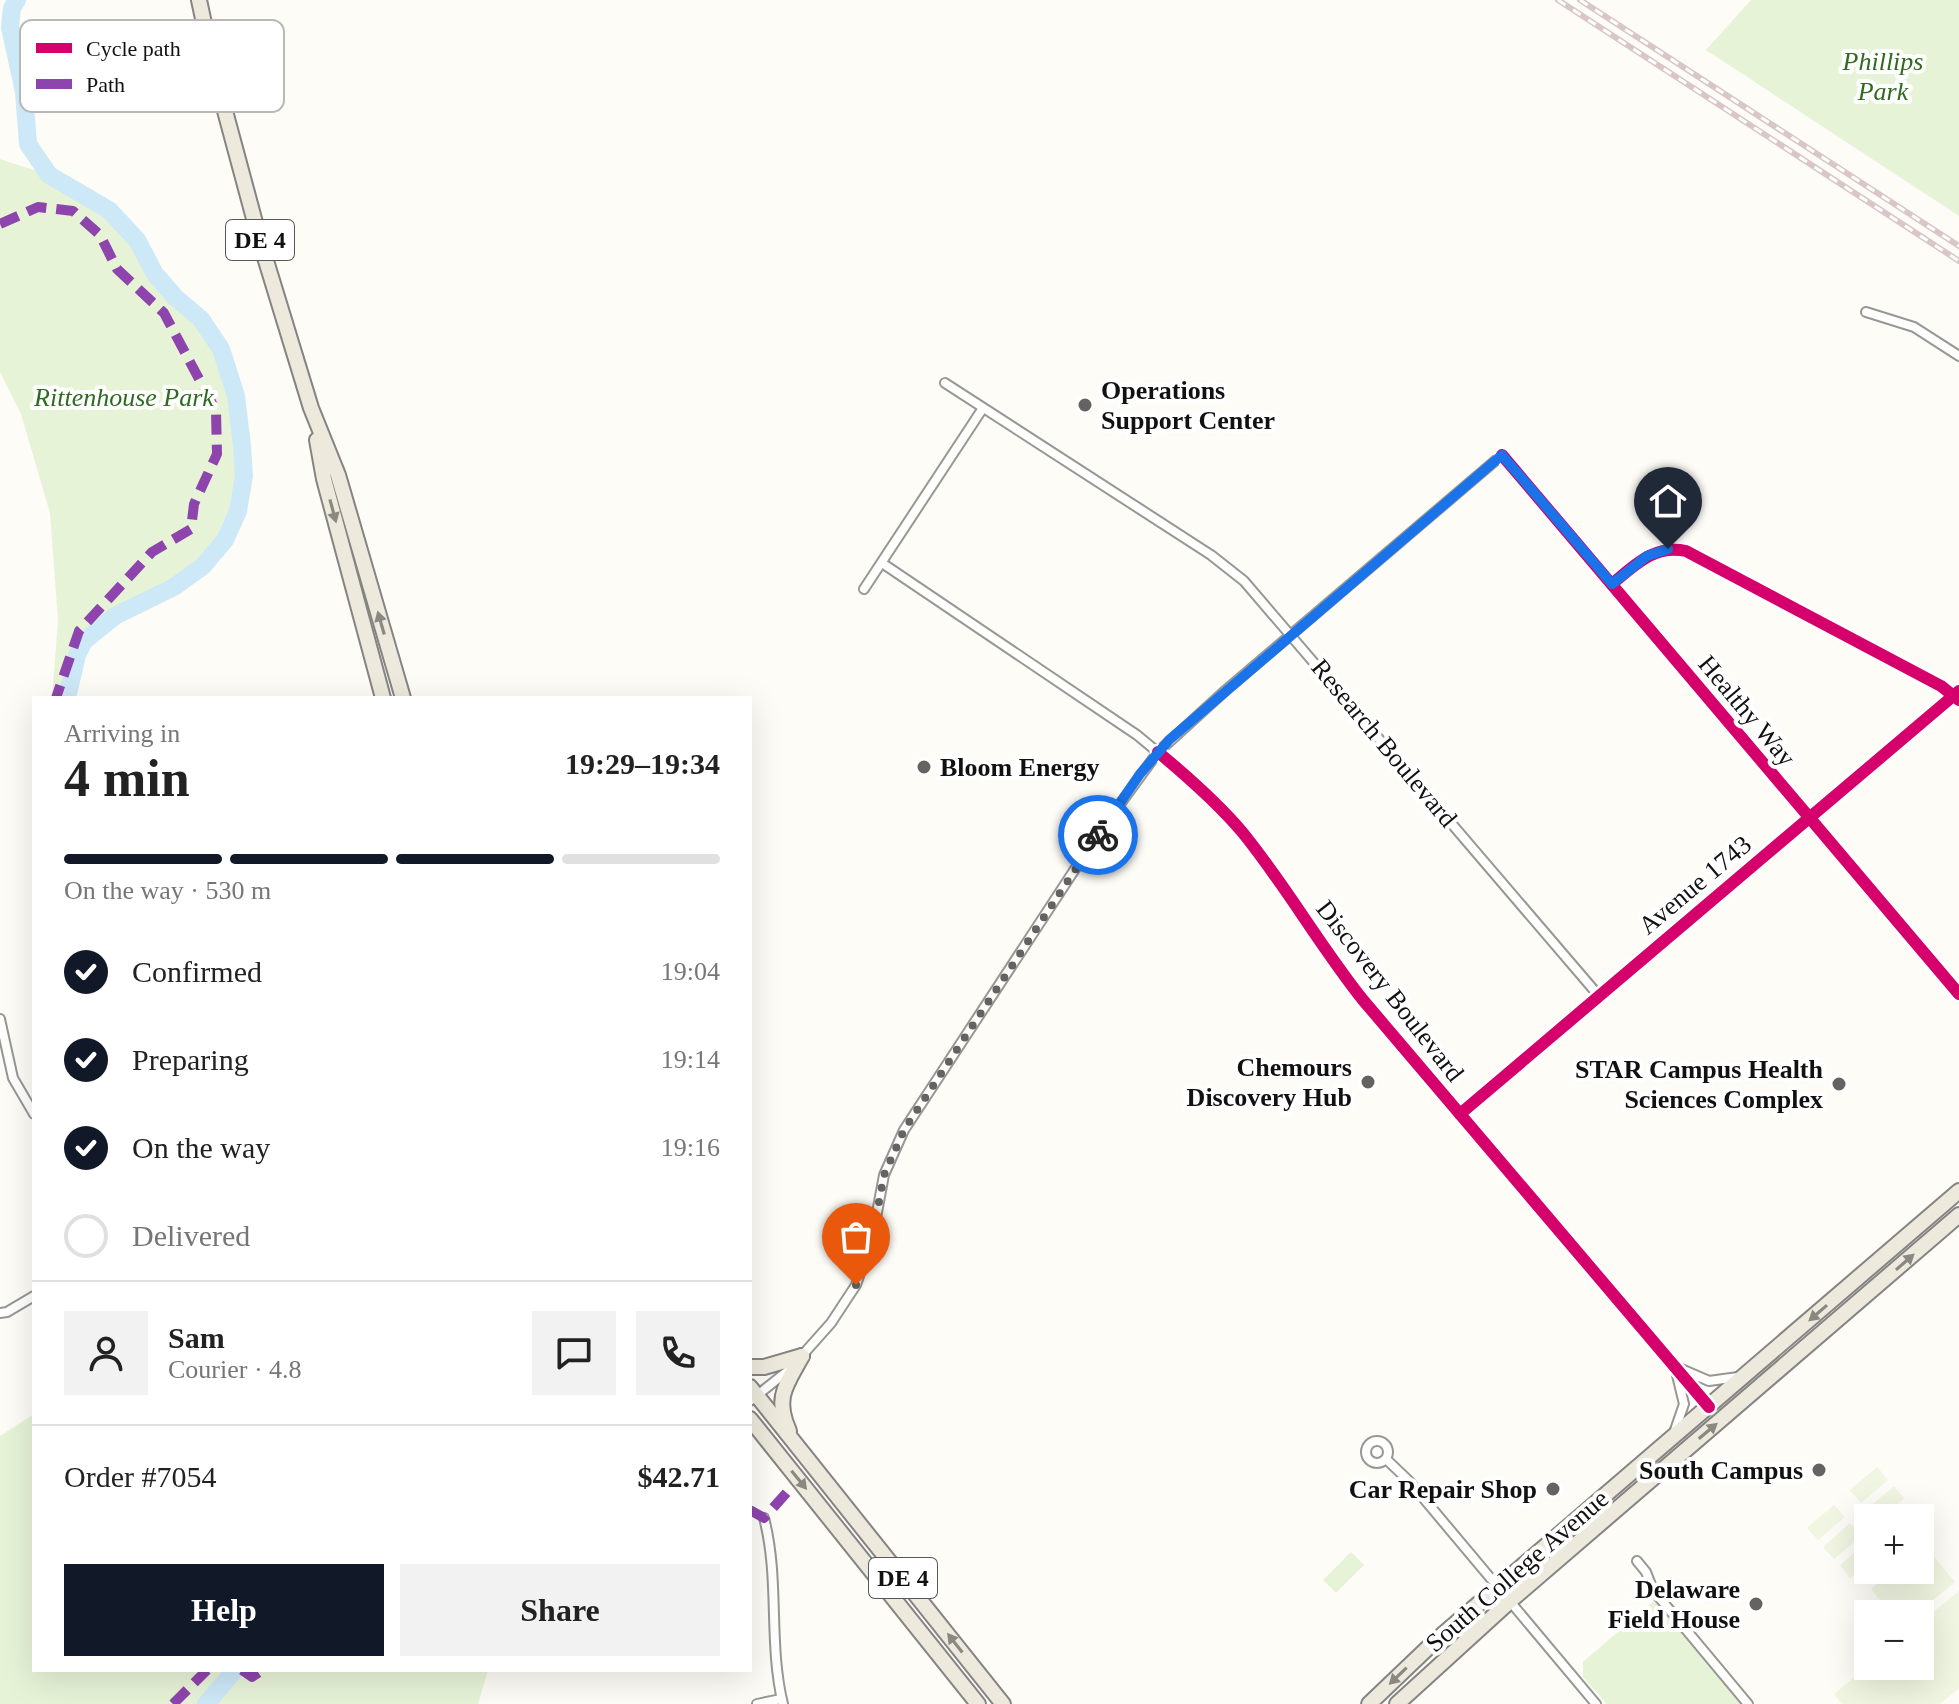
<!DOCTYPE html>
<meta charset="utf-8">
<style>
:root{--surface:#fff;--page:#f2f2f2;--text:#222;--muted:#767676;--line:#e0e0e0;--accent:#111827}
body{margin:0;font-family:"Times New Roman",serif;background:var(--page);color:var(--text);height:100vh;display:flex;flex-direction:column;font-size:30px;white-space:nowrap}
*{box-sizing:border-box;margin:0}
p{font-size:26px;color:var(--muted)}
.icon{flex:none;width:44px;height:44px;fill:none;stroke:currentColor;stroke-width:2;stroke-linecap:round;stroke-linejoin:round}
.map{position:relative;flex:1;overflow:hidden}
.details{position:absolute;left:32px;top:696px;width:720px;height:976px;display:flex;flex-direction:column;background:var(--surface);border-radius:0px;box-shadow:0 8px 32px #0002}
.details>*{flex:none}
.controls{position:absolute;left:1854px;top:1504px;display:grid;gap:16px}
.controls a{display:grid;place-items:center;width:80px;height:80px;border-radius:0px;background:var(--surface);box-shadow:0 8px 32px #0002;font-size:40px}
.pin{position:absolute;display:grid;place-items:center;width:68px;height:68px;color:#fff;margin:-82px -34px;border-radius:50% 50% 50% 0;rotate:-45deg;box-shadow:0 0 8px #0007}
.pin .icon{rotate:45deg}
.courier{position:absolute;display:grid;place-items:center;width:80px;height:80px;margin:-40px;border:6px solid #1a73e8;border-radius:50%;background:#fff;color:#222;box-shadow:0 2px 10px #0007}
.head em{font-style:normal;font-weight:600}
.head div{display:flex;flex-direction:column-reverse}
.head{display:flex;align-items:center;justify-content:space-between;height:136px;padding:0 32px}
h1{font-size:52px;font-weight:600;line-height:60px}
.bar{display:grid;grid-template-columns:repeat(4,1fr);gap:12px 8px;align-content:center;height:96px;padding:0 32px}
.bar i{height:10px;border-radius:6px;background:var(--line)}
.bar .current{background:var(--accent)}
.bar p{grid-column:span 4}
.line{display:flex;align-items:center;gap:20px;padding:0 32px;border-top:2px solid var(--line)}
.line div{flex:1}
.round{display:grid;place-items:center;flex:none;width:84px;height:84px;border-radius:0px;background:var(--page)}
ol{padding:0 32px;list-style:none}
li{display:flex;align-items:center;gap:24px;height:88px}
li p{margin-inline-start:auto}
li .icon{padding:8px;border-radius:50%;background:var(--accent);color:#fff;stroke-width:4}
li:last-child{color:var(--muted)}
li i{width:44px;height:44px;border:4px solid var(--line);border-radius:50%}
.action{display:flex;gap:16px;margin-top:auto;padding:16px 32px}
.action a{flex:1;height:92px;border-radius:0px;background:var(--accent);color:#fff;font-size:32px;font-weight:600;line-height:92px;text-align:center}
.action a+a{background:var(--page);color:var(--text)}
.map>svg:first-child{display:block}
.green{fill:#e7f3d7}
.pitch{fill:#f0f6e1}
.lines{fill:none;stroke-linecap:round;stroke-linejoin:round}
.river{stroke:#cde8f7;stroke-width:18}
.minor-casing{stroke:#979795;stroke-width:12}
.primary-casing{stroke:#858482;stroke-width:18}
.minor{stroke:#fffffe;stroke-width:8}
.primary{stroke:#ede9dc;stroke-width:14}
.rail-casing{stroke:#d9c6c7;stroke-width:6}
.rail{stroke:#fff;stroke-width:3;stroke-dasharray:9;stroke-linecap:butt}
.quiet{stroke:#8e44ad;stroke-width:10;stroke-dasharray:20 10;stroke-linecap:butt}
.cycleway-casing{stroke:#fff;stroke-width:17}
.cycleway{stroke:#d6006c;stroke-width:12}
.oneway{fill:#8a8881}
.done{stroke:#646362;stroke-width:8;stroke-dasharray:0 14.4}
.route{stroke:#1a73e8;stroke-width:10}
.poi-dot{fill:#646362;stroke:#fff;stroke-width:3}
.labels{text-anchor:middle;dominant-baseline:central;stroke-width:8;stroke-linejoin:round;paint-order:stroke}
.shield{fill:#fff;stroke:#585858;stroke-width:2}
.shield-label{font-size:24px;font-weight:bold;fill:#111}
.park-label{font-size:26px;font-style:italic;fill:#2f6b1f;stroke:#fff}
.poi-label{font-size:26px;font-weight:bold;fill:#111;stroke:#fff;text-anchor:end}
.street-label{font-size:26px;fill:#111;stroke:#fff}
.key{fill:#fff;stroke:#b8b8b8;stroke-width:2}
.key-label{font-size:22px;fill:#111}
</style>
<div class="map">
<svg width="1959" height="1704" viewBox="0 0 1959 1704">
<rect width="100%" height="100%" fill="#fdfcf7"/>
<g class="green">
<path d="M1751,0H1959V216L1706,50Z"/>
<path d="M0,159L49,175L109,210L137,240L155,274L221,349L244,476L203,566L174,587L115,616L84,641L77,655L67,698H52L58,620L50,513L21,414L0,372Z"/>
<path d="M34,1414V1670H488L478,1704H0V1436Z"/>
<path d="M1351,1552L1364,1565L1336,1593L1323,1580Z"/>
<path d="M1655,1600L1742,1704H1607L1583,1677V1662Z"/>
</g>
<g class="pitch">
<path d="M1877,1467L1888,1480L1861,1503L1850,1490Z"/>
<path d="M1894,1486L1904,1498L1881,1518H1874L1867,1509Z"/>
<path d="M1834,1505L1845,1517L1818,1540L1807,1528Z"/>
<path d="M1850,1523L1861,1536L1834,1559L1823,1547Z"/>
<path d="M1867,1542L1868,1563L1850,1578L1840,1565Z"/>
<path d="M1924,1545L1955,1582L1916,1614H1892L1871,1589L1894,1570H1920V1548Z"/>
<path d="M1959,1591V1688L1940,1704H1842L1834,1694L1868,1666H1920V1623Z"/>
</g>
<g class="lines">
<g class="river">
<path d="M17,0L12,8L10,27L24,92L28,144L49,175L109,210L137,240L155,274L175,297L201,319L221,349L236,396L242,446L244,476L238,511L225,540L203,566L174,587L115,616L84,641L77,655L67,698"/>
<path d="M206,1704L235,1670"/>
</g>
<defs>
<g id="minor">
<path d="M1866,312L1914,327L1959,356"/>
<path d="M945,383L1211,555L1244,581L1599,996"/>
<path d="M882,563L1137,735L1184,774L1244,835L1326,952L1363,1000L1709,1407"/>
<path d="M1612,584C1635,565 1655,544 1686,551L1941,686L1959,700"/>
<path d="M864,589L983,408"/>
<path d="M0,1019L13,1078L34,1114"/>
<path d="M1460,1114L1959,691"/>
<path d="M0,1313L7,1312L34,1296"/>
<path d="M799,1359L831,1323L856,1285L873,1234L884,1175L904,1130L1096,837L1158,752L1226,690L1502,455L1959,994"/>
<path d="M1679,1368L1709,1381L1738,1377"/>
<path d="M750,1401L790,1369"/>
<path d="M1675,1430L1684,1404L1676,1371"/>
<circle cx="1377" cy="1452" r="11"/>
<path d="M1386,1459L1409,1481L1596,1704"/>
<path d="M764,1518C780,1579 768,1643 783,1704"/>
<path d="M1637,1561L1646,1572L1653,1590L1748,1704"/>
<path d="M757,1704L781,1699"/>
</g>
<g id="primary">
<path d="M199,0L214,70L260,241L311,408L338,475L403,698"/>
<path d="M317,440L324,479L383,698"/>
<path d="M750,1367H764L802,1356"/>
<path d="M750,1387L1003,1704"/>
<path d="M750,1419L978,1704"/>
<path d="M789,1431C774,1398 786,1385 802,1356"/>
<path d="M1369,1704L1434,1642L1959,1191"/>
<path d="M1397,1704L1510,1601L1959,1215"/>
</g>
</defs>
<use href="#minor" class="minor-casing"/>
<use href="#primary" class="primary-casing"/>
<use href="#minor" class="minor"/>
<use href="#primary" class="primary"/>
<defs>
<g id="rail">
<path d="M1558,0L1959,261"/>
<path d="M1580,0L1959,246"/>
</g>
</defs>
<use href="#rail" class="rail-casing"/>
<use href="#rail" class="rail"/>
<g class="quiet">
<path d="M0,224L38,207L73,211L100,235L117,269L164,313L216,411L217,454L194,504L191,529L152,552L79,631L56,698"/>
<path d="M750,1510L764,1518L789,1490"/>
<path d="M242,1670L252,1677L262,1670"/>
<path d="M173,1704L207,1670"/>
</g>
<defs>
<g id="cycleway">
<path d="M1502,455L1959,994"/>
<path d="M1612,584C1635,565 1655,544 1686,551L1941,686L1959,700"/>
<path d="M1158,752C1188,777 1218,803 1243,833C1286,886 1320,946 1363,1000L1709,1407"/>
<path d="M1460,1114L1959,691"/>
</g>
</defs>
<use href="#cycleway" class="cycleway-casing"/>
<use href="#cycleway" class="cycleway"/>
</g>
<defs><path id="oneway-solid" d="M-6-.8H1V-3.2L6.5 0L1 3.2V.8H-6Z" transform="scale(2)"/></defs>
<g class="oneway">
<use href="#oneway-solid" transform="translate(333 511) rotate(75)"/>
<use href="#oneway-solid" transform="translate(381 623) rotate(-106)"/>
<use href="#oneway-solid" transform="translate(1905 1262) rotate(-41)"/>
<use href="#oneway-solid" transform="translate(1818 1313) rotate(139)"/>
<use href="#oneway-solid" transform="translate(1708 1431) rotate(-40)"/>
<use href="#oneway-solid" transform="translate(799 1480) rotate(51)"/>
<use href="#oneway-solid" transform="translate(955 1643) rotate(-128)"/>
<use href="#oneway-solid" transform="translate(1398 1676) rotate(136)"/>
</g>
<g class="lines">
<path class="done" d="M856,1285L873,1234L884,1175L904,1130L1098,835"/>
<path class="route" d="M1098,835L1140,774L1169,740L1502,455L1612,584L1647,556L1668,549"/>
</g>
<g class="poi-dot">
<circle cx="1085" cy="405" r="8"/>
<circle cx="924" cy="767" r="8"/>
<circle cx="1368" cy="1082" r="8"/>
<circle cx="1839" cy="1084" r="8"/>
<circle cx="1819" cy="1470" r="8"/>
<circle cx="1553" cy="1489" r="8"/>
<circle cx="1756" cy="1604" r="8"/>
</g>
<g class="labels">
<g class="shield">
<rect x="226" y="220" width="68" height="40" rx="6"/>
<rect x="869" y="1558" width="68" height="40" rx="6"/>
</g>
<g class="shield-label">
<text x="260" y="240">DE 4</text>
<text x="903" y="1578">DE 4</text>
</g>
<g class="park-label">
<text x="1883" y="61">Phillips<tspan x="1883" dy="30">Park</tspan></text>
<text x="124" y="397">Rittenhouse Park</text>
</g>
<g class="poi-label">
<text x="1101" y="390" text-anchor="start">Operations<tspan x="1101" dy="30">Support Center</tspan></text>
<text x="940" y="767" text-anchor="start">Bloom Energy</text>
<text x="1352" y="1067">Chemours<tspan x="1352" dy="30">Discovery Hub</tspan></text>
<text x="1823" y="1069">STAR Campus Health<tspan x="1823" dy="30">Sciences Complex</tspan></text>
<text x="1803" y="1470">South Campus</text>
<text x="1537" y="1489">Car Repair Shop</text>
<text x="1740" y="1589">Delaware<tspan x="1740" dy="30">Field House</tspan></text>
</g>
<g class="street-label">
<text transform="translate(1747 711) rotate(50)">Healthy Way</text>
<text transform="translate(1384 743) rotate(50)">Research Boulevard</text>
<text transform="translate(1695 885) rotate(-40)">Avenue 1743</text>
<text transform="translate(1390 991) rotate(52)">Discovery Boulevard</text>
<text transform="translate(1517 1571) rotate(-41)">South College Avenue</text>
</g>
</g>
<rect x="20" y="20" width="264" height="92" rx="12" class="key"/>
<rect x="36" y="43" width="36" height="10" fill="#d6006c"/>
<rect x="36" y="79" width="36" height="10" fill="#8e44ad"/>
<g class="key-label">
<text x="86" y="56">Cycle path</text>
<text x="86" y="92">Path</text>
</g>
</svg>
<div class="controls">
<a>+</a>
<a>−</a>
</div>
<div class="pin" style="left:856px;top:1285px;background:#ea580c"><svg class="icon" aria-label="bag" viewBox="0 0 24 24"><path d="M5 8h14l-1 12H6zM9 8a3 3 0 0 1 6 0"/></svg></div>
<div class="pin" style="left:1668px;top:549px;background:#1f2937"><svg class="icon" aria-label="home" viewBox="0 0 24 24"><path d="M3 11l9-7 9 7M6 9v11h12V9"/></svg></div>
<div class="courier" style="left:1098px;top:835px"><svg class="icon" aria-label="bike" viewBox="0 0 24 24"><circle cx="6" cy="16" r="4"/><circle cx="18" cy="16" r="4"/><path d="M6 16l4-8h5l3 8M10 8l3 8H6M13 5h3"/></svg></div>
<section class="details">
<div class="head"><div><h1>4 min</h1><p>Arriving in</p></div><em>19:29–19:34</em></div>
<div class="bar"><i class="current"></i><i class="current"></i><i class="current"></i><i></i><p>On the way · 530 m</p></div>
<ol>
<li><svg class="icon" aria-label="check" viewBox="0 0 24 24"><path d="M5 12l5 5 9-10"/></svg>Confirmed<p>19:04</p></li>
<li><svg class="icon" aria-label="check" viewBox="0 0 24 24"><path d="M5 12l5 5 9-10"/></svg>Preparing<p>19:14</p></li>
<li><svg class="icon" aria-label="check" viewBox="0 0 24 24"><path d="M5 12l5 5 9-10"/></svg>On the way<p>19:16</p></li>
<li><i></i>Delivered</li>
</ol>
<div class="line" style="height:144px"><a class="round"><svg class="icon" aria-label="person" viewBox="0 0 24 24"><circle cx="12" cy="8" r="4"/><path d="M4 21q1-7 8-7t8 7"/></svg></a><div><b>Sam</b><p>Courier · 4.8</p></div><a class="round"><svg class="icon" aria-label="chat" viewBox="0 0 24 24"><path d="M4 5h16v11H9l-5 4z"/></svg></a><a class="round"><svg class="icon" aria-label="phone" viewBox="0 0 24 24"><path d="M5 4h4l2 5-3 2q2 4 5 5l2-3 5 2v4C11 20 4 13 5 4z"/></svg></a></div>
<div class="line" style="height:104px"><div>Order #7054</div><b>$42.71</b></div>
<div class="action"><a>Help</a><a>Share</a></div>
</section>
</div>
